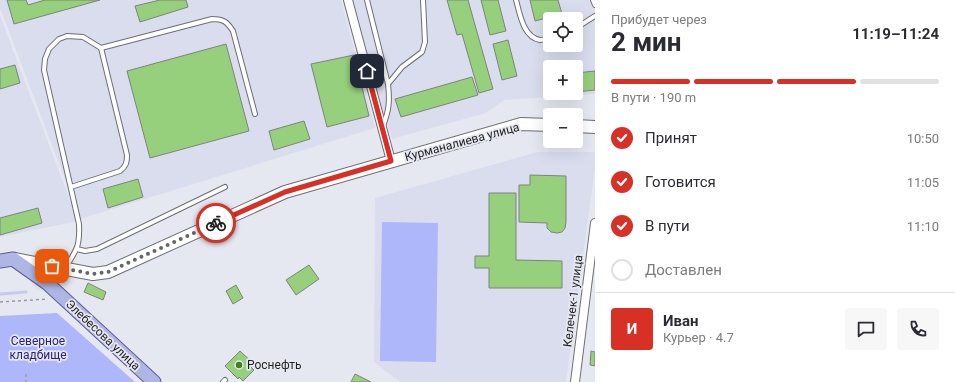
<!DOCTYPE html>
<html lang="ru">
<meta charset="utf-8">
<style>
:root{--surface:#fff;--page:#f7f7f7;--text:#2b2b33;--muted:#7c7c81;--line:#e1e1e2;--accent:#d93025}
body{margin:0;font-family:Roboto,sans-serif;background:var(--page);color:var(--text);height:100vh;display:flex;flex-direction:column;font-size:15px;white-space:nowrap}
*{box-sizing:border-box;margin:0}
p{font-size:13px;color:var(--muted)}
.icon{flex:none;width:22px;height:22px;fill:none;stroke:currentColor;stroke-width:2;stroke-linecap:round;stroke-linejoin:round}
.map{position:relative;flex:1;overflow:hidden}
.details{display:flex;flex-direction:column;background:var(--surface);width:360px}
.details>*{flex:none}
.fabs{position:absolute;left:543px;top:12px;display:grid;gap:8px}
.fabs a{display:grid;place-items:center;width:40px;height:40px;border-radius:4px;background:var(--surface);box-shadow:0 4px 16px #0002;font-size:20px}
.pin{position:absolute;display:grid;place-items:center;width:34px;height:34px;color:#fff;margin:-17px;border-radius:8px;box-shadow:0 2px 6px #0006}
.courier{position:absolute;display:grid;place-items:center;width:40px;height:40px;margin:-20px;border:3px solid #d93025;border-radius:50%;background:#fff;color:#222;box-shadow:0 1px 5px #0007}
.summary em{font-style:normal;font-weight:700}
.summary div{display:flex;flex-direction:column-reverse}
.summary{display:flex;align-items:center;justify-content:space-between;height:68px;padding:0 16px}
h1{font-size:26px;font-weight:700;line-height:30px}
.bar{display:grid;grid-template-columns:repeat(4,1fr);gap:6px 4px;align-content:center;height:48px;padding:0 16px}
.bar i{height:5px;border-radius:3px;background:var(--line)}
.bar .active{background:var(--accent)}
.bar p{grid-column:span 4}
.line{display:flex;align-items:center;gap:10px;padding:0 16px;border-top:1px solid var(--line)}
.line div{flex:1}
.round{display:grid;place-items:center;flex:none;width:42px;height:42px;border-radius:4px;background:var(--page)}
ol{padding:0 16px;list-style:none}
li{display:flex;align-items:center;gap:12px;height:44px}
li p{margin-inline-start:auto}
li .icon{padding:4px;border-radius:50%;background:var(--accent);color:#fff;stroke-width:4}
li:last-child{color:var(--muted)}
li i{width:22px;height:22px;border:2px solid var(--line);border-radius:50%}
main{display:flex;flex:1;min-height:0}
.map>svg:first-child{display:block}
.built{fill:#daddee;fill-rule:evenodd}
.green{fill:#adb7f9}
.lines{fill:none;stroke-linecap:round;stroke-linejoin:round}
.stream{stroke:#c5cbef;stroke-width:3}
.building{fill:#97d07d;stroke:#7e837c}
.lane-casing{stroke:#6d6e76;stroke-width:6}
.street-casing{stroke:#6d6e76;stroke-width:10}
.secondary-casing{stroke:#6d6e76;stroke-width:14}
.primary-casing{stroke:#5a6095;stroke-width:15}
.path{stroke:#989aa0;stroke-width:1.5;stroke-dasharray:3 3;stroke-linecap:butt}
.lane{stroke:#fff;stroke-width:4}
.street{stroke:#fff;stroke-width:8}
.secondary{stroke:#fff;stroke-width:12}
.primary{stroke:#afb5e5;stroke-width:13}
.done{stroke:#65666b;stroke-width:4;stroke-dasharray:0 7.2}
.route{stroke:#d93025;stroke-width:5}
.poi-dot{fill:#42801e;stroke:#e6e8f1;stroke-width:1.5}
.labels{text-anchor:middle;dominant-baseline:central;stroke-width:3.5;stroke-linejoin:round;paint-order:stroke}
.street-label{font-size:12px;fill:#1f2023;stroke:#e6e8f1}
.park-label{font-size:12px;fill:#292184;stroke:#e6e8f1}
.poi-label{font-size:12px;fill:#1f2023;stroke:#e6e8f1;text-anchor:start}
</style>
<main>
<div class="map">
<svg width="595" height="382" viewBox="0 0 595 382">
<rect width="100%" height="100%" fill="#e6e8f1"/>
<g class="built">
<path d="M0,0H341L375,128L80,219L0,8Z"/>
<path d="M352,0H595V94L504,100L486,113L392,139L369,67ZM550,19H576V45H550ZM550,67H576V93H550Z"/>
<path d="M0,15L16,58L78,221L0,237Z"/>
<path d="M537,152H595V168L566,382H400L374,362L375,198Z"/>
</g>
<g class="green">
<path d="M382,222L438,223L436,362L380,361Z"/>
<path d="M57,313L135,382H0V316Z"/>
</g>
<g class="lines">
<path class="stream" d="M0,294L26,292"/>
</g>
<g class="building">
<path d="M7,0H26L28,5L45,0H100L14,24Z"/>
<path d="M160,0H186L188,7L140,22L135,6Z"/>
<path d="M447,0H468L493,89L479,93L462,34L457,35Z"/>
<path d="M481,0H498L506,31L490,35Z"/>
<path d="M530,0H558L562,14L535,21Z"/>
<path d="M508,40L517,76L502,80L493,44Z"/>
<path d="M226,44L249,131L150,158L127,71Z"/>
<path d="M354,55L369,116L327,127L311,64Z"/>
<path d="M15,65L20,83L0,89V69Z"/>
<path d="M595,71V90L576,92V73Z"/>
<path d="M472,77L478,95L401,117L395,99Z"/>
<path d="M304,121L310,139L274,150L269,131Z"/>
<path d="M530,175L566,176V222L565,228L562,232L557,233L551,232L547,228V223L519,222V185H530Z"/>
<path d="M138,179L143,197L108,208L103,189Z"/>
<path d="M489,193H516V260L562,261V288H489V268H475V256H489Z"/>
<path d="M38,208L42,223L0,235V218Z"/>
<path d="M309,265L319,279L296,295L286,280Z"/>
<path d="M88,283L106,292L103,300L84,292Z"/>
<path d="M236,285L243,298L233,304L226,291Z"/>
<path d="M240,351L253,363L250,366L254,370L243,381L239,377L238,379L225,366Z"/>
<path d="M591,351L595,352V366L590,365Z"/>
<path d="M355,374L371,382H351Z"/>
</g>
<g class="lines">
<defs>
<g id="lane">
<path d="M367,0L388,84C390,102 389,110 383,126"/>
<path d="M516,0C520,14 523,37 540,40C543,40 547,39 550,38"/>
<path d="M593,0L595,5"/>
<path d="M576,28L595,16"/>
<path d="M101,48L212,19C224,19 227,22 233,31L255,114"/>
<path d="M388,84L402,67L422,52L425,42L423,0"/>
<path d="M77,249L85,251L97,249L225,187"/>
<path d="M66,267C77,249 80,246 79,224L44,70L45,59L49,49L59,39L67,36L83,37L101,48L127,155C127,163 126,166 120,171L71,187"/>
<path d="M223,382L225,380"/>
</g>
<g id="street">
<path d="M348,0L391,161"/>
<path d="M575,382L595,223"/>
</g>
<g id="secondary">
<path d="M576,126L595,127"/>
<path d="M14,259L93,274L108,272L285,192L521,124L550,125"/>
</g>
<path id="primary" d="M0,261L13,259L47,283L154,382"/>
</defs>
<use href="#lane" class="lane-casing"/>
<use href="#street" class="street-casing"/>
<use href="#secondary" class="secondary-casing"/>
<use href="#primary" class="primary-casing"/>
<g class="path">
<path d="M0,302L48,299"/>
<path d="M26,374V382"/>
</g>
<use href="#lane" class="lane"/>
<use href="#street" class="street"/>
<use href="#secondary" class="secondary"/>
<use href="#primary" class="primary"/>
</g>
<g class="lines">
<path class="done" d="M52,266L93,274L108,272L216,223"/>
<path class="route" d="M216,223L285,192L391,161L367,71"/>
</g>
<circle class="poi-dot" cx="239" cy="365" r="4"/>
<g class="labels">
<g class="street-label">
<text transform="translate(462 142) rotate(-15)">Курманалиева улица</text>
<text transform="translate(573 301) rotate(-83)">Келечек-1 улица</text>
<text transform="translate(103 335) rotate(43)">Элебесова улица</text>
</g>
<g class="park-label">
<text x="38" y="341">Северное<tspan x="38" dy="14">кладбище</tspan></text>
</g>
<g class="poi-label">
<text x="247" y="365">Роснефть</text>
</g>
</g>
</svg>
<div class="fabs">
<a><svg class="icon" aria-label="locate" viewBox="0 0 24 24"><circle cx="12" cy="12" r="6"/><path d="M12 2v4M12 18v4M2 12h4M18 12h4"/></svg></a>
<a>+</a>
<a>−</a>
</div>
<div class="pin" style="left:52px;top:266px;background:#ea580c"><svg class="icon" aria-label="bag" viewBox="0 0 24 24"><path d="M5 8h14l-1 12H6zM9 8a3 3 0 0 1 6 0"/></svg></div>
<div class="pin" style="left:367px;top:71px;background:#1f2937"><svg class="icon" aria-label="home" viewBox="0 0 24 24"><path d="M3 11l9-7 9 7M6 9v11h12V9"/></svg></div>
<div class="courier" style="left:216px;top:223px"><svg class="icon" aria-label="bike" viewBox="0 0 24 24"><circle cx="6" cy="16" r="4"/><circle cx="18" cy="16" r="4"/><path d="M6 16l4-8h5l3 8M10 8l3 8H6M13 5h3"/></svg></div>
</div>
<section class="details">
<div class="summary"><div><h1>2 мин</h1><p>Прибудет через</p></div><em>11:19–11:24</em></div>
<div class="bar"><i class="active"></i><i class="active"></i><i class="active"></i><i></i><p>В пути · 190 m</p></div>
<ol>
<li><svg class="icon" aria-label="check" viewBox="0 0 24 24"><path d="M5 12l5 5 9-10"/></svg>Принят<p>10:50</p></li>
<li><svg class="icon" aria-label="check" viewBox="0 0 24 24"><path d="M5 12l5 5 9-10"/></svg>Готовится<p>11:05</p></li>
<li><svg class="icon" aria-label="check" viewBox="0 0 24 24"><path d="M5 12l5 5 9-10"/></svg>В пути<p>11:10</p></li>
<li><i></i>Доставлен</li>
</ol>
<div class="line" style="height:72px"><b class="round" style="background:var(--accent);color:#fff">И</b><div><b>Иван</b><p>Курьер · 4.7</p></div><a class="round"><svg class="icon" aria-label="chat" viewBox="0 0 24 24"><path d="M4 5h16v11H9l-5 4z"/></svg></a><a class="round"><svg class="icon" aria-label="phone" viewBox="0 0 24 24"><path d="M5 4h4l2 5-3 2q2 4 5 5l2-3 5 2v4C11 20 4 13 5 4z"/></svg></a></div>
</section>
</main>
